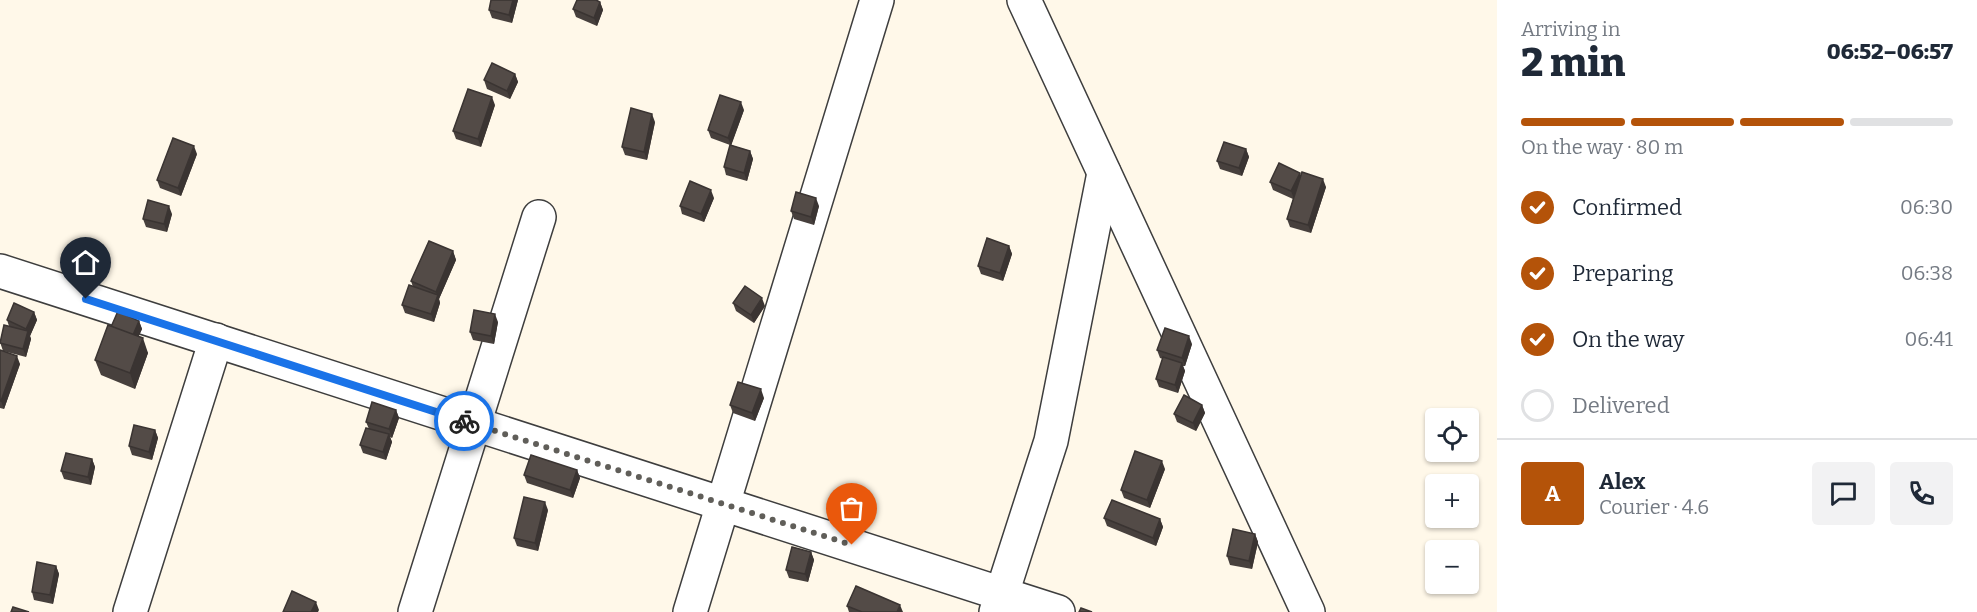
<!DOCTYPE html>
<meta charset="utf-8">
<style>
:root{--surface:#fff;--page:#f2f2f3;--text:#1f2937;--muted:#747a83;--line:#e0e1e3;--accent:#b45309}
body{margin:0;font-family:Bitter,serif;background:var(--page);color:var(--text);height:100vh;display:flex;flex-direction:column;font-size:22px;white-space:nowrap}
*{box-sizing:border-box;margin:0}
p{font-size:20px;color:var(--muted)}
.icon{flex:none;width:33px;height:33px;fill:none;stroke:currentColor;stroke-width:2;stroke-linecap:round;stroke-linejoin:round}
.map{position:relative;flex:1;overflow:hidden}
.panel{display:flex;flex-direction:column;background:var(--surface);width:480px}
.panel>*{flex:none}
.tools{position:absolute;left:1425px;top:408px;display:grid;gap:12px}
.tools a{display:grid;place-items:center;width:54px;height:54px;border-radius:6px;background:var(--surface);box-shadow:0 2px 4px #0004;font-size:30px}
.pin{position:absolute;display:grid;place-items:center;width:51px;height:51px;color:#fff;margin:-62px -26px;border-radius:50% 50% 50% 0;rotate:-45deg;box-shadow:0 0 6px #0007}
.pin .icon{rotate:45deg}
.courier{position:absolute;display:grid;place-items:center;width:60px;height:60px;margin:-30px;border:4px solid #1a73e8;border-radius:50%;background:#fff;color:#222;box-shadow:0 2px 8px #0007}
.headline em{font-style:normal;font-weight:800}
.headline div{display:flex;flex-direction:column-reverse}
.headline{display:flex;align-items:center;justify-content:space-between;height:102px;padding:0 24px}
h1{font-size:39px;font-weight:800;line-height:45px}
.bar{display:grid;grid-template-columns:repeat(4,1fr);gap:9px 6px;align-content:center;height:72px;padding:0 24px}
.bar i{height:8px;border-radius:4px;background:var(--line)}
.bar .current{background:var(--accent)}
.bar p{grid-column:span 4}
.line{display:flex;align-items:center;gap:15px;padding:0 24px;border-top:2px solid var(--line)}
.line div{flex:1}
.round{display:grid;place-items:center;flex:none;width:63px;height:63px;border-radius:6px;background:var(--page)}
ol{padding:0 24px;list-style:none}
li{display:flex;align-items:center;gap:18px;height:66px}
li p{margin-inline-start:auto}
li .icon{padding:6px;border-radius:50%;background:var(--accent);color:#fff;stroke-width:4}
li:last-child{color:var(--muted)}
li i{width:33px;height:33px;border:3px solid var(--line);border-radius:50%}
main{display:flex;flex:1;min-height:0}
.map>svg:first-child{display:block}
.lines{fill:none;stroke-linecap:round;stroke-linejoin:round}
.minor-casing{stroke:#3e3e3e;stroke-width:36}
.minor{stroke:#fff;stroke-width:33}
.wall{fill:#47403d}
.shaded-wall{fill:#3a3432}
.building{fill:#534b47;stroke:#3a3432;stroke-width:1.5}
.done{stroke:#605e59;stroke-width:6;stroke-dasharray:0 10.8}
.route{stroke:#1a73e8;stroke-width:8}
</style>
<main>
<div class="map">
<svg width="1497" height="612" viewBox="0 0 1497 612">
<rect width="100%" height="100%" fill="#fff8e9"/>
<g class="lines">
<defs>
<g id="minor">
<path d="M1024,0L1308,612"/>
<path d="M0,271L1058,612"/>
<path d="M130,612L216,340"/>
<path d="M415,612L539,217"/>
<path d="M690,612L877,0"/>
<path d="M996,612L1051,441L1104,173"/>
</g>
</defs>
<use href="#minor" class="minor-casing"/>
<use href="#minor" class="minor"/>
</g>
<g class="wall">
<path d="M518,0L512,23L492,18L489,10Z"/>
<path d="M600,2L603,10L597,26L576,17L573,9Z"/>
<path d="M515,74L518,82L510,99L487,89L484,80Z"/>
<path d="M495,105L481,147L456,139L453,131Z"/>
<path d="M744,110L731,145L750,151L753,159L747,181L726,175L724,167L730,145L711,138L708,130Z"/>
<path d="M655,122L647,160L625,155L622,147Z"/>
<path d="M1246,149L1249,157L1242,176L1220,169L1217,161Z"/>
<path d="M197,154L181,196L160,188L157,180Z"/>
<path d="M1301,175L1326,187L1311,233L1290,227L1287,219L1293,199L1273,190L1270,182Z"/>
<path d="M714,198L704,222L682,214L680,206Z"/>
<path d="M819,206L814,225L794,219L791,211Z"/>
<path d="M172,214L167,232L146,227L143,219Z"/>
<path d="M1009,246L1012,254L1003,281L981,274L978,266Z"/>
<path d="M453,251L456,260L439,299L440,303L434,322L405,313L402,305L413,287L411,281Z"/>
<path d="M733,303L765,306L754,323L736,311Z"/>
<path d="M34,312L37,320L30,336L31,339L26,357L3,351L0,342L9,326L7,320Z"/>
<path d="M139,321L142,329L138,337L148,353L135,389L101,375L95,360L111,327Z"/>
<path d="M498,322L494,344L473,340L470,332Z"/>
<path d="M1192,344L1185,366H1183L1185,371L1178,393L1159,387L1156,379L1163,359L1160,358L1157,350Z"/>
<path d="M0,350L20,364L4,409L0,408Z"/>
<path d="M764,398L755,421L733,413L730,405Z"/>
<path d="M1202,405L1205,413L1196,431L1177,422L1174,414Z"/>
<path d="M396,410L399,418L392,438L390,437L392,442L386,460L363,453L360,445L369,429L366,422Z"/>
<path d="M155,430L158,438L152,460L132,455L129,446Z"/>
<path d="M92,459L95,467L91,485L64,479L61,471Z"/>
<path d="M1165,469L1150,508L1124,498L1121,490Z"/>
<path d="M577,470L580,478L573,498L527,483L524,475Z"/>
<path d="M548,510L538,551L517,546L514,538Z"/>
<path d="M1104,518L1160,519L1163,527L1156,546L1107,526Z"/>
<path d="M1255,534L1258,542L1252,569L1230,565L1227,556Z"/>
<path d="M811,552L814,560L808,582L789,578L786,570Z"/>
<path d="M56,566L59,574L53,604L34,600L32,592Z"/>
<path d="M847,606L903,612H849Z"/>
</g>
<g class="shaded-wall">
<path d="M513,0H518L512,23L509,15Z"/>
<path d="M600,2L603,10L597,26L594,18Z"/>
<path d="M515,74L518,82L510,99L507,91Z"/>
<path d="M492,97L495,105L481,147L478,139Z"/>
<path d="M741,102L744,110L731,146L728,138Z"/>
<path d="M652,114L655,122L647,160L644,152Z"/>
<path d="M194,146L197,154L181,196L178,188Z"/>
<path d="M1246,149L1249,157L1242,176L1239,168Z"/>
<path d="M750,151L753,159L747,181L744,173Z"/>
<path d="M1300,173L1303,181L1294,199L1291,191Z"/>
<path d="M1323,179L1326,187L1311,233L1308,225Z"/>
<path d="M711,190L714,198L704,222L701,214Z"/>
<path d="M816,198L819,206L814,225L811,217Z"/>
<path d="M169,206L172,214L167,232L164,224Z"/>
<path d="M1009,246L1012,254L1003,281L1000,273Z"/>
<path d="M453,251L456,260L439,299L440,303L434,322L431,314L437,296L436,292Z"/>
<path d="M762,298L765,306L754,323L751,315Z"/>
<path d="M34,312L37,320L30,336L31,339L26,357L23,349L27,332L26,329Z"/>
<path d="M495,314L498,322L494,344L491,336Z"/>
<path d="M139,321L142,329L134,347L131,339Z"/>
<path d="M1189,336L1192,344L1185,366L1182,358Z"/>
<path d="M143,338L148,353L135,389L130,373Z"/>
<path d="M17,356L20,364L4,409L1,401Z"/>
<path d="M1182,363L1185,371L1178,393L1175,385Z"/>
<path d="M761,389L764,398L755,421L752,413Z"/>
<path d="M1202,405L1205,413L1196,431L1193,423Z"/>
<path d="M396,410L399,418L392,438L389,429Z"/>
<path d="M155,430L158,438L152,460L149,452Z"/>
<path d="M389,434L392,442L386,460L383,452Z"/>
<path d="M92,459L95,467L91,485L88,477Z"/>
<path d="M1162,461L1165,469L1150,508L1147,500Z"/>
<path d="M577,470L580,478L573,498L570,490Z"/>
<path d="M545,502L548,510L538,551L535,543Z"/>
<path d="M1160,519L1163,527L1156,546L1153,538Z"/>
<path d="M1255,534L1258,542L1252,569L1249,561Z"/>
<path d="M811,552L814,560L808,582L805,574Z"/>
<path d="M56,566L59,574L53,604L50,595Z"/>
<path d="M316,602L319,610L318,612H311Z"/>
<path d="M900,605L903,612H897Z"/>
</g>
<g class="building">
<path d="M491,0H513L509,15L489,10Z"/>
<path d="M577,0H596L600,2L594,18L573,9Z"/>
<path d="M492,63L515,74L507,91L484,80Z"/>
<path d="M468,89L492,97L478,139L453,131Z"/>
<path d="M720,95L741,102L728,138L708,130Z"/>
<path d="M631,108L652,114L644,152L622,147Z"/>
<path d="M173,138L194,146L178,188L157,180Z"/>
<path d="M1224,142L1246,149L1239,168L1217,161Z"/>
<path d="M730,145L750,151L744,173L724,167Z"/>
<path d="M1279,163L1300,173L1291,191L1270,182Z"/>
<path d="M1302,172L1323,179L1308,225L1287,219Z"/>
<path d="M690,181L711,190L701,214L680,206Z"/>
<path d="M796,192L816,198L811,217L791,211Z"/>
<path d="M148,200L169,206L164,224L143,219Z"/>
<path d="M987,238L1009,246L1000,273L978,266Z"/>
<path d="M429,241L453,251L436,292L411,281Z"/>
<path d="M409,285L438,295L431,314L402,305Z"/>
<path d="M745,286L762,298L751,315L733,303Z"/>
<path d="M14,303L34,312L26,329L7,320Z"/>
<path d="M474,310L495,314L491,336L470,332Z"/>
<path d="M118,311L139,321L133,335L111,327Z"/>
<path d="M4,325L28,331L23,349L0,343Z"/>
<path d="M108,325L143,338L130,373L95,360Z"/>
<path d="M1165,328L1189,336L1182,358L1157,350Z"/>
<path d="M0,350L17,356L1,401H0Z"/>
<path d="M1163,357L1182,363L1175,385L1156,379Z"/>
<path d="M738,382L761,389L752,413L730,405Z"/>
<path d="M1184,395L1202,405L1193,423L1174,414Z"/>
<path d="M372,402L396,410L389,429L366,422Z"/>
<path d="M134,425L155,430L149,452L129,446Z"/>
<path d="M366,428L389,434L383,452L360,445Z"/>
<path d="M1135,451L1162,461L1147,500L1121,490Z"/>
<path d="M66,453L92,459L88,477L61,471Z"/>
<path d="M531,455L577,470L570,490L524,475Z"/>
<path d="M524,497L545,502L535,543L514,538Z"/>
<path d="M1112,500L1160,519L1153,538L1104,518Z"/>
<path d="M1233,529L1255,534L1249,561L1227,556Z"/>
<path d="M792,547L811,552L805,574L786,570Z"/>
<path d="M37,562L56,566L50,595L32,592Z"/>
<path d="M856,586L900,605L897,612H862L847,606Z"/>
<path d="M292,591L316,602L311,612H283Z"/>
<path d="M13,607L29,612H11Z"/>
<path d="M1081,608L1092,612H1079Z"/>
</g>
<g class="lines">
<path class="done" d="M464,421L852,545"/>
<path class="route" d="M86,299L464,421"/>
</g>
</svg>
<div class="tools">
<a><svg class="icon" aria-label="locate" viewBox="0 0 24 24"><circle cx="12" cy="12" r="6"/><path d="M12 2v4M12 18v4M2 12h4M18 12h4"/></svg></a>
<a>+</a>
<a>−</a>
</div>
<div class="pin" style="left:852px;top:545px;background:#ea580c"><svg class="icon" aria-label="bag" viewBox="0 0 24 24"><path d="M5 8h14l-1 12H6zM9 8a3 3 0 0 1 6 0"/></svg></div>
<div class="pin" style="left:86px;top:299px;background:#1f2937"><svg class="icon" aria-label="home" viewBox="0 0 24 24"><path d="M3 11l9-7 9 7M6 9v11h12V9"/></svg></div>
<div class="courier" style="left:464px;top:421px"><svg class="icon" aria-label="bike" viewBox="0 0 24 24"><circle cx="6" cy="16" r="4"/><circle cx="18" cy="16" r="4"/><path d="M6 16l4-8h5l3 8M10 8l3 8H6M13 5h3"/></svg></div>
</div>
<section class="panel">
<div class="headline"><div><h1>2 min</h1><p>Arriving in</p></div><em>06:52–06:57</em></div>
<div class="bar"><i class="current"></i><i class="current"></i><i class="current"></i><i></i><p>On the way · 80 m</p></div>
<ol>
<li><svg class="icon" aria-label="check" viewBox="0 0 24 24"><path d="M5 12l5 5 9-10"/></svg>Confirmed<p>06:30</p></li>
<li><svg class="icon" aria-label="check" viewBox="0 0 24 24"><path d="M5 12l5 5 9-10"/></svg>Preparing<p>06:38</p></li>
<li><svg class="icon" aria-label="check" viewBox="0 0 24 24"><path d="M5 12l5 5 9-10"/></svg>On the way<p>06:41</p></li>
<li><i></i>Delivered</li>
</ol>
<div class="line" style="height:108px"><b class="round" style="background:var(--accent);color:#fff">A</b><div><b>Alex</b><p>Courier · 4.6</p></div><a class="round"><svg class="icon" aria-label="chat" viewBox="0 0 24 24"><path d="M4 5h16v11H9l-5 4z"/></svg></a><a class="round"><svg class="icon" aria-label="phone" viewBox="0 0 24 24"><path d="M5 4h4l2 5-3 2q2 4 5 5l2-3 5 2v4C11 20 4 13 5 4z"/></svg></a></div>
</section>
</main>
